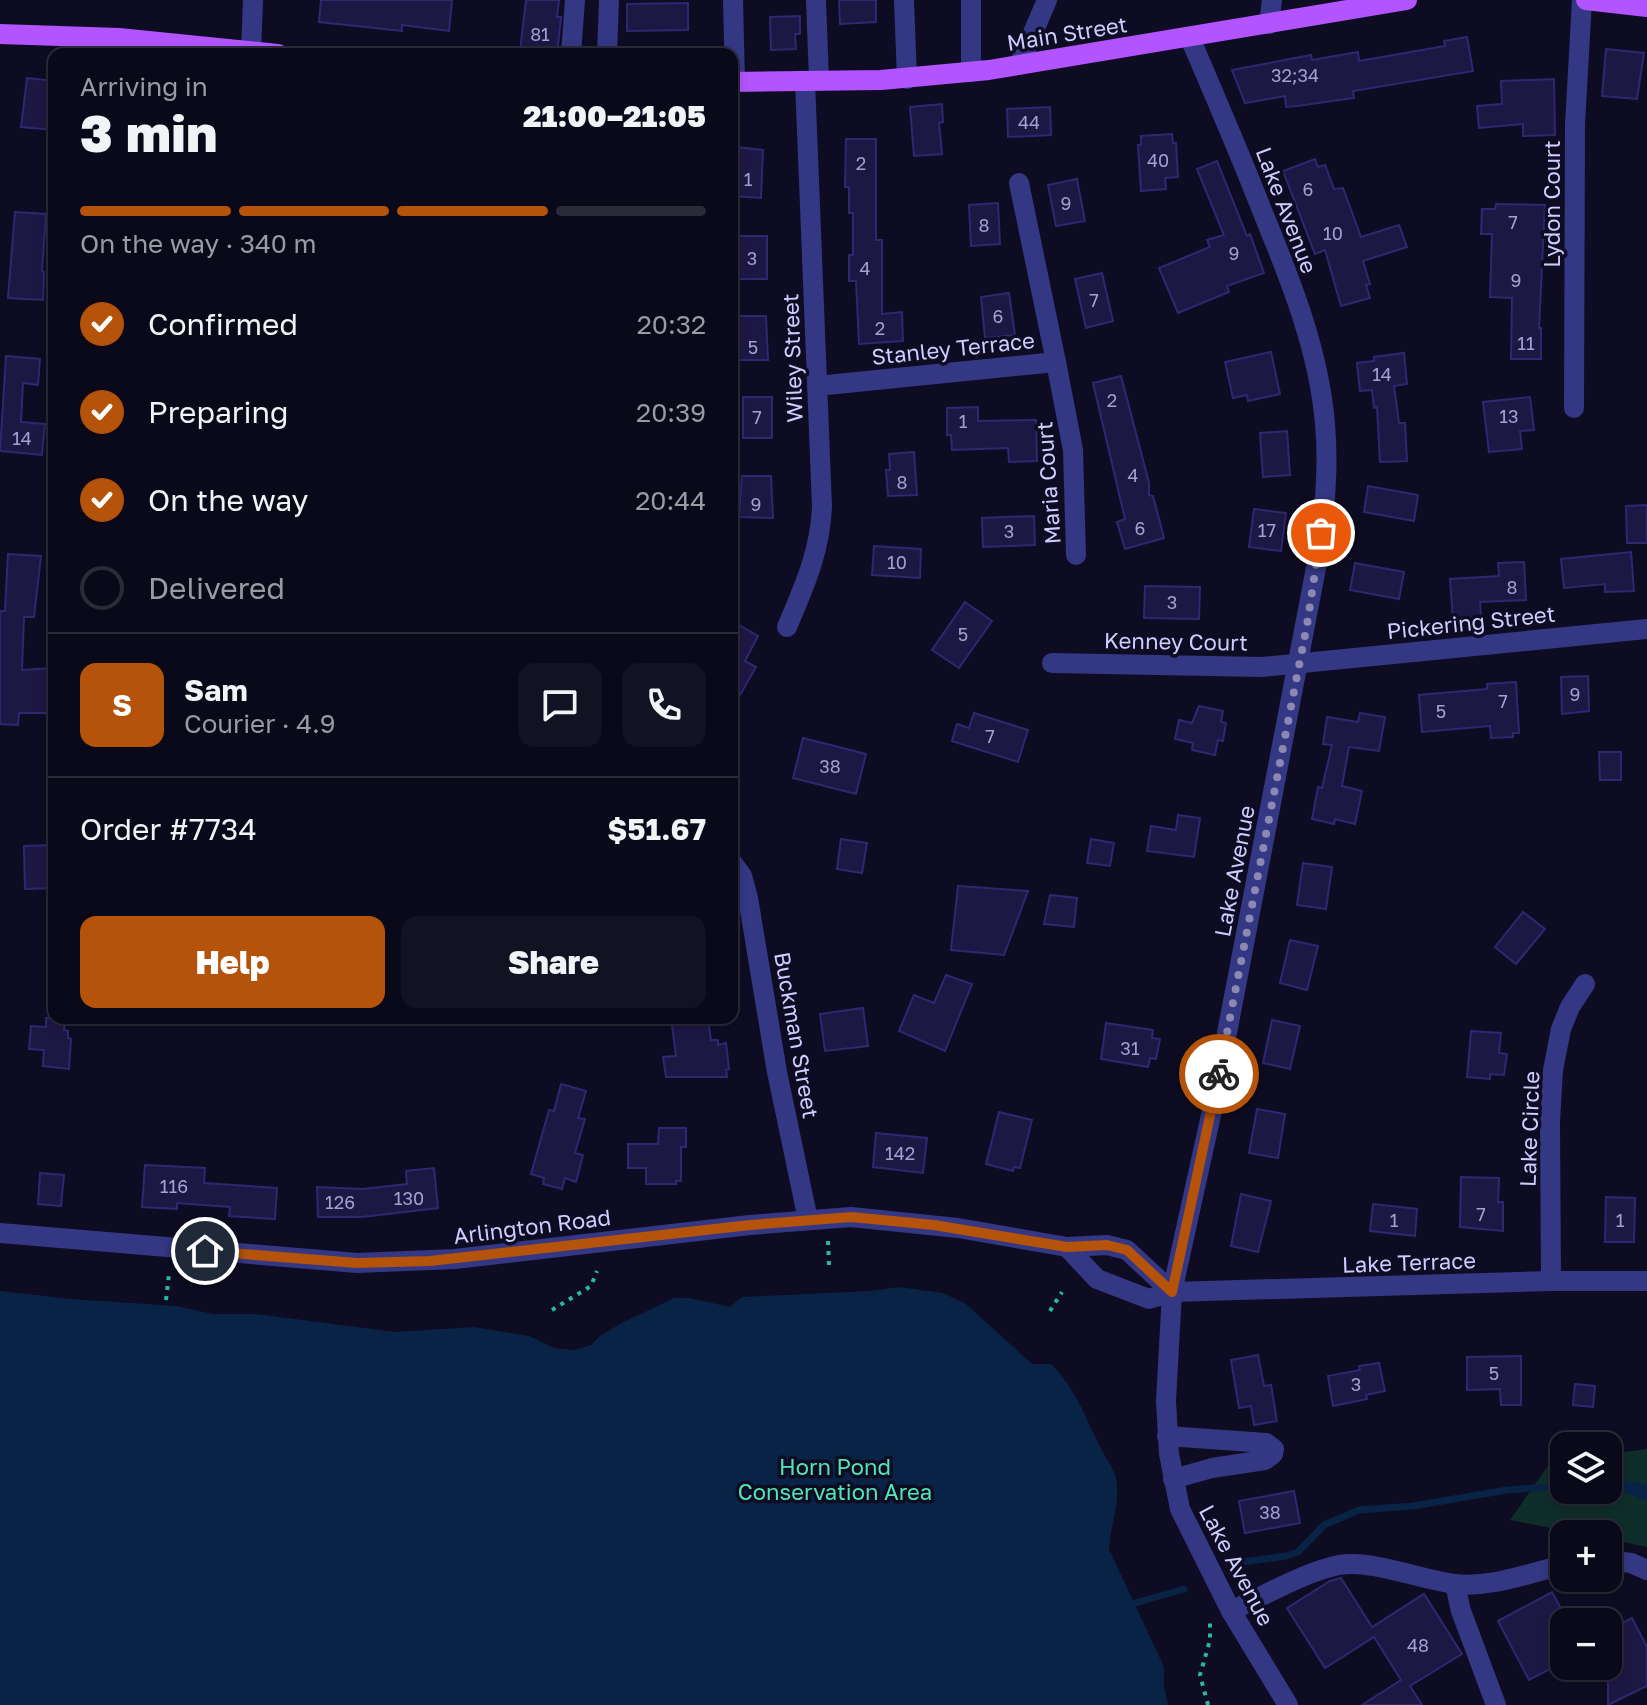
<!DOCTYPE html>
<meta charset="utf-8">
<style>
:root{--surface:#0a091a;--page:#131223;--text:#f1f3f6;--muted:#999aa2;--line:#2a2a39;--accent:#b45309}
body{margin:0;font-family:"Golos Text",sans-serif;background:var(--page);color:var(--text);height:100vh;display:flex;flex-direction:column;font-size:30px;white-space:nowrap}
*{box-sizing:border-box;margin:0}
p{font-size:26px;color:var(--muted)}
.icon{flex:none;width:44px;height:44px;fill:none;stroke:currentColor;stroke-width:2;stroke-linecap:round;stroke-linejoin:round}
.map{position:relative;flex:1;overflow:hidden}
.side{position:absolute;left:48px;top:48px;width:690px;height:976px;display:flex;flex-direction:column;background:var(--surface);border-radius:16px;box-shadow:0 4px 12px #0003,0 0 0 2px var(--line)}
.side>*{flex:none}
.buttons{position:absolute;left:1550px;top:1432px;display:grid;gap:16px}
.buttons a{display:grid;place-items:center;width:72px;height:72px;border-radius:16px;background:var(--surface);box-shadow:0 4px 12px #0003,0 0 0 2px var(--line);font-size:40px}
.pin{position:absolute;display:grid;place-items:center;width:68px;height:68px;color:#fff;margin:-34px;border:4px solid #fff;border-radius:50%;box-shadow:0 2px 8px #0007}
.courier{position:absolute;display:grid;place-items:center;width:80px;height:80px;margin:-40px;border:6px solid #b45309;border-radius:50%;background:#fff;color:#222;box-shadow:0 2px 10px #0007}
.overview em{font-style:normal;font-weight:800}
.overview div{display:flex;flex-direction:column-reverse}
.overview{display:flex;align-items:center;justify-content:space-between;height:136px;padding:0 32px}
h1{font-size:52px;font-weight:800;line-height:60px}
.bar{display:grid;grid-template-columns:repeat(4,1fr);gap:12px 8px;align-content:center;height:96px;padding:0 32px}
.bar i{height:10px;border-radius:6px;background:var(--line)}
.bar .current{background:var(--accent)}
.bar p{grid-column:span 4}
.line{display:flex;align-items:center;gap:20px;padding:0 32px;border-top:2px solid var(--line)}
.line div{flex:1}
.round{display:grid;place-items:center;flex:none;width:84px;height:84px;border-radius:16px;background:var(--page)}
ol{padding:0 32px;list-style:none}
li{display:flex;align-items:center;gap:24px;height:88px}
li p{margin-inline-start:auto}
li .icon{padding:8px;border-radius:50%;background:var(--accent);color:#fff;stroke-width:4}
li:last-child{color:var(--muted)}
li i{width:44px;height:44px;border:4px solid var(--line);border-radius:50%}
.button{display:flex;gap:16px;margin-top:auto;padding:16px 32px}
.button a{flex:1;height:92px;border-radius:16px;background:var(--accent);color:#fff;font-size:32px;font-weight:800;line-height:92px;text-align:center}
.button a+a{background:var(--page);color:var(--text)}
.map>svg:first-child{display:block}
.green{fill:#0f2d29}
.water{fill:#082345}
.lines{fill:none;stroke-linecap:round;stroke-linejoin:round}
.stream{stroke:#082345;stroke-width:7}
.building{fill:#1d1744;stroke:#302772;stroke-width:2}
.path{stroke:#26baa6;stroke-width:4;stroke-dasharray:4 6;stroke-linecap:butt}
.minor{stroke:#343784;stroke-width:20}
.major{stroke:#b254ff;stroke-width:20}
.done{stroke:#8b89b2;stroke-width:8;stroke-dasharray:0 14.4}
.route{stroke:#b45309;stroke-width:10}
.labels{text-anchor:middle;dominant-baseline:central;stroke-width:7;stroke-linejoin:round;paint-order:stroke}
.number-label{font-size:18px;fill:#a2a0d0}
.street-label{font-size:22px;fill:#cfcdff;stroke:#0e0c22}
.park-label{font-size:22px;fill:#52e6b6;stroke:#0e0c22}
</style>
<div class="map">
<svg width="1647" height="1705" viewBox="0 0 1647 1705">
<rect width="100%" height="100%" fill="#0e0c22"/>
<path class="green" d="M1647,1449V1547L1608,1539V1534H1581L1510,1520L1552,1460L1564,1459V1490H1608V1454Z"/>
<g class="water">
<path d="M899,1287L943,1293L966,1304L1032,1364H1051C1079,1392 1086,1421 1104,1454C1111,1466 1117,1474 1117,1488C1118,1511 1110,1527 1109,1549L1164,1667V1686L1168,1705H0V1291L71,1299L176,1306L213,1314H256L395,1332L474,1327L529,1336L554,1348L574,1350L591,1345L600,1336L620,1324L674,1298H690L730,1307L742,1297L871,1291Z"/>
<path d="M1608,1477L1647,1485V1501L1608,1486Z"/>
</g>
<g class="lines">
<g class="stream">
<path d="M1236,1563L1286,1556L1298,1552L1324,1525L1359,1510L1413,1506L1507,1490L1564,1486"/>
<path d="M1135,1603L1184,1589"/>
</g>
</g>
<g class="building">
<path d="M321,0H452L449,31L402,25V31L319,22Z"/>
<path d="M526,0H559L557,17H561L557,54L520,51Z"/>
<path d="M839,0H876V22L840,24Z"/>
<path d="M688,3V30L627,31V4Z"/>
<path d="M800,16V34H795L796,49L771,50L770,17Z"/>
<path d="M1467,37L1473,71L1353,91L1354,98L1297,106L1286,107L1285,96L1245,103L1232,70L1311,55L1312,60L1358,52L1359,61L1445,46L1444,41Z"/>
<path d="M1606,49L1644,53L1637,99L1602,96Z"/>
<path d="M27,78L54,81V130L21,127Z"/>
<path d="M1554,79L1555,135L1523,136V124L1479,128L1477,106L1502,104L1501,81Z"/>
<path d="M942,104L943,122L939,123L942,154L914,156L910,107Z"/>
<path d="M1050,107L1051,135L1008,137L1007,109Z"/>
<path d="M1172,134L1173,143H1176L1178,177L1165,178L1166,189L1141,191L1138,145H1141V136Z"/>
<path d="M846,139H876V240H882V314L902,312L903,341L859,344L856,281H849V255H853V213H849V187H845Z"/>
<path d="M736,147L763,150L761,198L732,196Z"/>
<path d="M1315,159L1318,167L1325,165L1334,189L1343,188L1361,237L1399,225L1407,247L1363,261L1370,284L1366,285L1370,298L1341,306L1325,250L1315,254L1283,171Z"/>
<path d="M1217,161L1247,236L1250,234L1264,273L1227,286L1229,292L1178,313L1159,268L1210,247L1207,240L1224,235L1197,169Z"/>
<path d="M1077,179L1085,221L1056,226L1048,185Z"/>
<path d="M998,203L1000,244L971,246L969,205Z"/>
<path d="M1496,204L1545,205L1539,328H1541V359H1511L1512,298L1490,297L1492,234H1481L1482,209H1495Z"/>
<path d="M15,212L46,214L42,271L44,272L43,300L8,298Z"/>
<rect x="737" y="236" width="30" height="43"/>
<path d="M1102,273L1113,321L1086,328L1075,279Z"/>
<path d="M1009,293L1015,335L985,338L981,297Z"/>
<path d="M738,316H766L768,360H738Z"/>
<path d="M1271,352L1280,394L1248,401L1247,395L1233,398L1225,362Z"/>
<path d="M1404,353L1407,384L1394,386L1399,423H1405L1407,461L1380,462L1377,407L1374,408L1372,390L1360,391L1357,363L1374,361V357Z"/>
<path d="M6,356L40,359L38,385L23,383L21,422L45,424L42,455L0,451Z"/>
<path d="M1121,376L1149,483V495L1153,496L1164,538L1125,549L1117,522L1125,519L1093,383Z"/>
<rect x="743" y="397" width="29" height="41"/>
<path d="M1530,397L1534,430L1520,431L1522,449L1489,452L1483,402Z"/>
<path d="M978,407V421L1036,420L1037,461L1009,462L1008,448L952,450L951,435H947V408Z"/>
<path d="M1287,431L1290,475L1263,477L1260,433Z"/>
<path d="M914,452L917,495L888,496L886,470H890L889,454Z"/>
<path d="M742,476H771L773,518L739,517Z"/>
<path d="M1368,486L1418,495L1414,521L1364,512Z"/>
<path d="M1647,505V543H1627L1626,506Z"/>
<path d="M1254,509L1286,513L1281,551L1249,547Z"/>
<path d="M1034,516L1035,545L983,547L982,518Z"/>
<path d="M874,546L921,549L920,578L872,575Z"/>
<path d="M1631,552L1634,591L1605,592V584L1564,588L1561,559Z"/>
<path d="M8,554L41,556L34,617H24L22,670L53,668L54,674V713H19L18,725L0,724V611H5Z"/>
<path d="M1524,562L1526,600L1480,602L1481,617L1453,619L1450,579L1499,576L1498,563Z"/>
<path d="M1355,563L1404,572L1399,599L1350,590Z"/>
<path d="M1145,586L1200,587L1199,619L1144,618Z"/>
<path d="M965,602L992,621L959,668L932,650Z"/>
<path d="M732,621L758,636L745,661L756,667L732,709Z"/>
<path d="M1588,676L1589,711L1562,714L1561,677Z"/>
<path d="M1516,682L1519,733H1513V737L1491,738L1490,726L1422,732L1419,695L1487,689V684Z"/>
<path d="M1199,706L1223,711L1221,722L1226,723L1223,741L1218,740L1215,755L1192,750L1193,743L1175,739L1179,720L1192,723Z"/>
<path d="M974,713L1028,730L1018,762L952,741L957,724L969,728Z"/>
<path d="M1360,713L1385,717L1379,751L1349,747L1342,786L1362,791L1355,824L1335,819L1334,824L1312,819L1318,787L1322,788L1332,745L1323,744L1327,717L1358,722Z"/>
<path d="M803,738L866,754L856,794L793,778Z"/>
<path d="M1599,752H1621V780H1600Z"/>
<path d="M1178,815L1200,818L1194,857L1147,851L1151,826L1176,830Z"/>
<path d="M841,839L867,843L862,873L837,869Z"/>
<path d="M1091,839L1114,843L1110,866L1087,863Z"/>
<path d="M54,845V888L25,889L24,846Z"/>
<path d="M1303,863L1332,867L1326,909L1297,905Z"/>
<path d="M958,886L1028,891L1004,955L951,950Z"/>
<path d="M1050,895L1077,898L1074,927L1044,924Z"/>
<path d="M1523,912L1545,929L1516,964L1495,947Z"/>
<path d="M1290,940L1318,946L1307,990L1280,983Z"/>
<path d="M946,975L972,984L945,1051L899,1031L914,995L934,1003Z"/>
<path d="M863,1008L868,1046L825,1051L820,1014Z"/>
<path d="M46,1018H65L64,1030L68,1031V1038L71,1039L69,1069L43,1066L44,1050L29,1049L31,1026L46,1027Z"/>
<path d="M708,1020L711,1040H718V1045L726,1043L729,1069L726,1070L727,1077H666L663,1057L676,1056L672,1025Z"/>
<path d="M1272,1020L1300,1026L1290,1069L1263,1063Z"/>
<path d="M1106,1023L1153,1030L1152,1038L1160,1039L1156,1059L1150,1058L1148,1067L1101,1059Z"/>
<path d="M1471,1031L1501,1033L1499,1053L1507,1054L1504,1075L1490,1074V1079L1467,1077Z"/>
<path d="M561,1084L586,1091L578,1118L585,1119L575,1153L583,1155L576,1182L565,1178L562,1189L543,1184L544,1178L531,1174L549,1110L554,1111Z"/>
<path d="M1257,1109L1285,1114L1278,1158L1249,1153Z"/>
<path d="M999,1112L1032,1120L1020,1168L1014,1167L1013,1171L986,1164Z"/>
<path d="M659,1128H686V1147H681V1181H676V1184H646V1168H628V1144H658Z"/>
<path d="M876,1133L927,1138L923,1173L873,1167Z"/>
<path d="M145,1165L205,1168L204,1183L277,1188L275,1219L229,1216L230,1207L177,1203V1209L142,1207Z"/>
<path d="M434,1168L438,1208L362,1217H318L317,1187L363,1189L407,1184L406,1171Z"/>
<path d="M40,1173L64,1175L61,1206L38,1204Z"/>
<path d="M1461,1177L1499,1178L1498,1202H1503V1231L1460,1227Z"/>
<path d="M1241,1194L1271,1201L1258,1252L1231,1246Z"/>
<path d="M1606,1197L1635,1198L1634,1242H1605Z"/>
<path d="M1373,1204L1417,1209L1415,1236L1370,1231Z"/>
<path d="M1258,1355L1264,1386L1271,1385L1277,1421L1254,1425L1251,1406L1239,1408L1231,1360Z"/>
<path d="M1521,1356V1405H1501L1500,1389L1467,1390V1357Z"/>
<path d="M1379,1363L1385,1391L1366,1395L1367,1399L1333,1406L1328,1376L1360,1370L1359,1366Z"/>
<path d="M1575,1384L1595,1386L1593,1407L1573,1405Z"/>
<path d="M1294,1491L1300,1523L1245,1533L1239,1501Z"/>
<path d="M1341,1578L1372,1627L1424,1594L1462,1654L1410,1686L1422,1705H1362L1401,1680L1374,1637L1325,1668L1287,1608L1330,1581Z"/>
<path d="M1552,1592L1564,1614V1662L1529,1680L1498,1621Z"/>
<path d="M1632,1618L1647,1647V1686L1608,1705V1630Z"/>
</g>
<g class="lines">
<g class="path">
<path d="M828,1241L829,1265"/>
<path d="M166,1300L169,1274"/>
<path d="M552,1310L591,1286L597,1271"/>
<path d="M1050,1311L1062,1292"/>
<path d="M1208,1705L1200,1675L1210,1640V1619"/>
</g>
<g class="minor">
<path d="M733,0L735,82"/>
<path d="M816,0L819,81"/>
<path d="M904,0L907,79"/>
<path d="M1269,24L1272,0"/>
<path d="M1190,38C1215,96 1240,154 1263,213C1291,281 1319,351 1325,424C1329,467 1325,510 1319,552L1213,1106L1172,1292L1166,1401L1169,1454L1180,1509L1231,1611L1288,1705"/>
<path d="M251,51L253,0"/>
<path d="M571,54L575,0"/>
<path d="M607,54L609,0"/>
<path d="M1019,65L1047,0"/>
<path d="M971,72V0"/>
<path d="M1056,362L1073,450L1076,555"/>
<path d="M817,386L1056,362L1019,183"/>
<path d="M1574,408L1575,124L1582,0"/>
<path d="M787,627C804,587 820,552 822,507L805,81"/>
<path d="M1052,663L1262,667L1647,629"/>
<path d="M732,862L742,876L748,898L777,1072L808,1220"/>
<path d="M0,1233L357,1263L455,1259L750,1225L851,1217L958,1228L1067,1247L1107,1245L1127,1250L1172,1292"/>
<path d="M1067,1247L1097,1279L1149,1299L1172,1292L1551,1281H1647"/>
<path d="M1551,1281L1550,1122L1553,1070L1561,1029L1570,1007L1585,984"/>
<path d="M1167,1436L1266,1443L1274,1449L1273,1454L1265,1460L1212,1468L1173,1479"/>
<path d="M1608,1560L1631,1563L1647,1570"/>
<path d="M1455,1584L1461,1611L1496,1705"/>
<path d="M1231,1611C1264,1596 1304,1572 1339,1565C1370,1559 1422,1580 1455,1584C1492,1588 1528,1573 1564,1565"/>
</g>
<g class="major">
<path d="M1586,0L1647,7"/>
<path d="M0,34L119,38L278,54"/>
<path d="M732,82L881,80L989,70L1407,0"/>
</g>
</g>
<g class="lines">
<path class="done" d="M1219,1074L1307,625L1321,533"/>
<path class="route" d="M205,1251L357,1263L430,1261L750,1225L851,1217L934,1225L1067,1247L1107,1245L1127,1250L1172,1292L1219,1074"/>
</g>
<g class="labels">
<g class="number-label">
<text x="540" y="34">81</text>
<text x="1295" y="75">32;34</text>
<text x="1029" y="122">44</text>
<text x="1158" y="160">40</text>
<text x="861" y="163">2</text>
<text x="748" y="179">1</text>
<text x="1308" y="189">6</text>
<text x="1066" y="203">9</text>
<text x="1513" y="222">7</text>
<text x="984" y="225">8</text>
<text x="1333" y="233">10</text>
<text x="1234" y="253">9</text>
<text x="752" y="258">3</text>
<text x="865" y="268">4</text>
<text x="1516" y="280">9</text>
<text x="1094" y="300">7</text>
<text x="998" y="316">6</text>
<text x="880" y="328">2</text>
<text x="1526" y="343">11</text>
<text x="753" y="347">5</text>
<text x="1382" y="374">14</text>
<text x="1112" y="400">2</text>
<text x="1509" y="416">13</text>
<text x="757" y="417">7</text>
<text x="963" y="421">1</text>
<text x="22" y="438">14</text>
<text x="1133" y="475">4</text>
<text x="902" y="482">8</text>
<text x="756" y="504">9</text>
<text x="1140" y="528">6</text>
<text x="1267" y="530">17</text>
<text x="1009" y="531">3</text>
<text x="897" y="562">10</text>
<text x="1512" y="587">8</text>
<text x="1172" y="602">3</text>
<text x="963" y="634">5</text>
<text x="1575" y="694">9</text>
<text x="1503" y="701">7</text>
<text x="1441" y="711">5</text>
<text x="990" y="736">7</text>
<text x="830" y="766">38</text>
<text x="1130" y="1048">31</text>
<text x="900" y="1153">142</text>
<text x="174" y="1186">116</text>
<text x="409" y="1198">130</text>
<text x="340" y="1202">126</text>
<text x="1481" y="1214">7</text>
<text x="1394" y="1220">1</text>
<text x="1620" y="1220">1</text>
<text x="1494" y="1373">5</text>
<text x="1356" y="1384">3</text>
<text x="1270" y="1512">38</text>
<text x="1418" y="1645">48</text>
</g>
<g class="street-label">
<text transform="translate(1067 33) rotate(-9)">Main Street</text>
<text transform="translate(1551 204) rotate(-90)">Lydon Court</text>
<text transform="translate(1287 210) rotate(69)">Lake Avenue</text>
<text transform="translate(953 348) rotate(-6)">Stanley Terrace</text>
<text transform="translate(792 358) rotate(-92)">Wiley Street</text>
<text transform="translate(1048 483) rotate(-94)">Maria Court</text>
<text transform="translate(1471 622) rotate(-6)">Pickering Street</text>
<text transform="translate(1176 641) rotate(1)">Kenney Court</text>
<text transform="translate(1234 871) rotate(-79)">Lake Avenue</text>
<text transform="translate(797 1035) rotate(80)">Buckman Street</text>
<text transform="translate(1529 1129) rotate(-88)">Lake Circle</text>
<text transform="translate(532 1226) rotate(-7)">Arlington Road</text>
<text transform="translate(1409 1262) rotate(-2)">Lake Terrace</text>
<text transform="translate(1237 1565) rotate(62)">Lake Avenue</text>
</g>
<g class="park-label">
<text x="835" y="1466">Horn Pond<tspan x="835" dy="25">Conservation Area</tspan></text>
</g>
</g>
</svg>
<div class="buttons">
<a><svg class="icon" aria-label="layers" viewBox="0 0 24 24"><path d="M12 4l9 5-9 5-9-5zM3 14l9 5 9-5"/></svg></a>
<a>+</a>
<a>−</a>
</div>
<div class="pin" style="left:1321px;top:533px;background:#ea580c"><svg class="icon" aria-label="bag" viewBox="0 0 24 24"><path d="M5 8h14l-1 12H6zM9 8a3 3 0 0 1 6 0"/></svg></div>
<div class="pin" style="left:205px;top:1251px;background:#1f2937"><svg class="icon" aria-label="home" viewBox="0 0 24 24"><path d="M3 11l9-7 9 7M6 9v11h12V9"/></svg></div>
<div class="courier" style="left:1219px;top:1074px"><svg class="icon" aria-label="bike" viewBox="0 0 24 24"><circle cx="6" cy="16" r="4"/><circle cx="18" cy="16" r="4"/><path d="M6 16l4-8h5l3 8M10 8l3 8H6M13 5h3"/></svg></div>
<section class="side">
<div class="overview"><div><h1>3 min</h1><p>Arriving in</p></div><em>21:00–21:05</em></div>
<div class="bar"><i class="current"></i><i class="current"></i><i class="current"></i><i></i><p>On the way · 340 m</p></div>
<ol>
<li><svg class="icon" aria-label="check" viewBox="0 0 24 24"><path d="M5 12l5 5 9-10"/></svg>Confirmed<p>20:32</p></li>
<li><svg class="icon" aria-label="check" viewBox="0 0 24 24"><path d="M5 12l5 5 9-10"/></svg>Preparing<p>20:39</p></li>
<li><svg class="icon" aria-label="check" viewBox="0 0 24 24"><path d="M5 12l5 5 9-10"/></svg>On the way<p>20:44</p></li>
<li><i></i>Delivered</li>
</ol>
<div class="line" style="height:144px"><b class="round" style="background:var(--accent);color:#fff">S</b><div><b>Sam</b><p>Courier · 4.9</p></div><a class="round"><svg class="icon" aria-label="chat" viewBox="0 0 24 24"><path d="M4 5h16v11H9l-5 4z"/></svg></a><a class="round"><svg class="icon" aria-label="phone" viewBox="0 0 24 24"><path d="M5 4h4l2 5-3 2q2 4 5 5l2-3 5 2v4C11 20 4 13 5 4z"/></svg></a></div>
<div class="line" style="height:104px"><div>Order #7734</div><b>$51.67</b></div>
<div class="button"><a>Help</a><a>Share</a></div>
</section>
</div>
